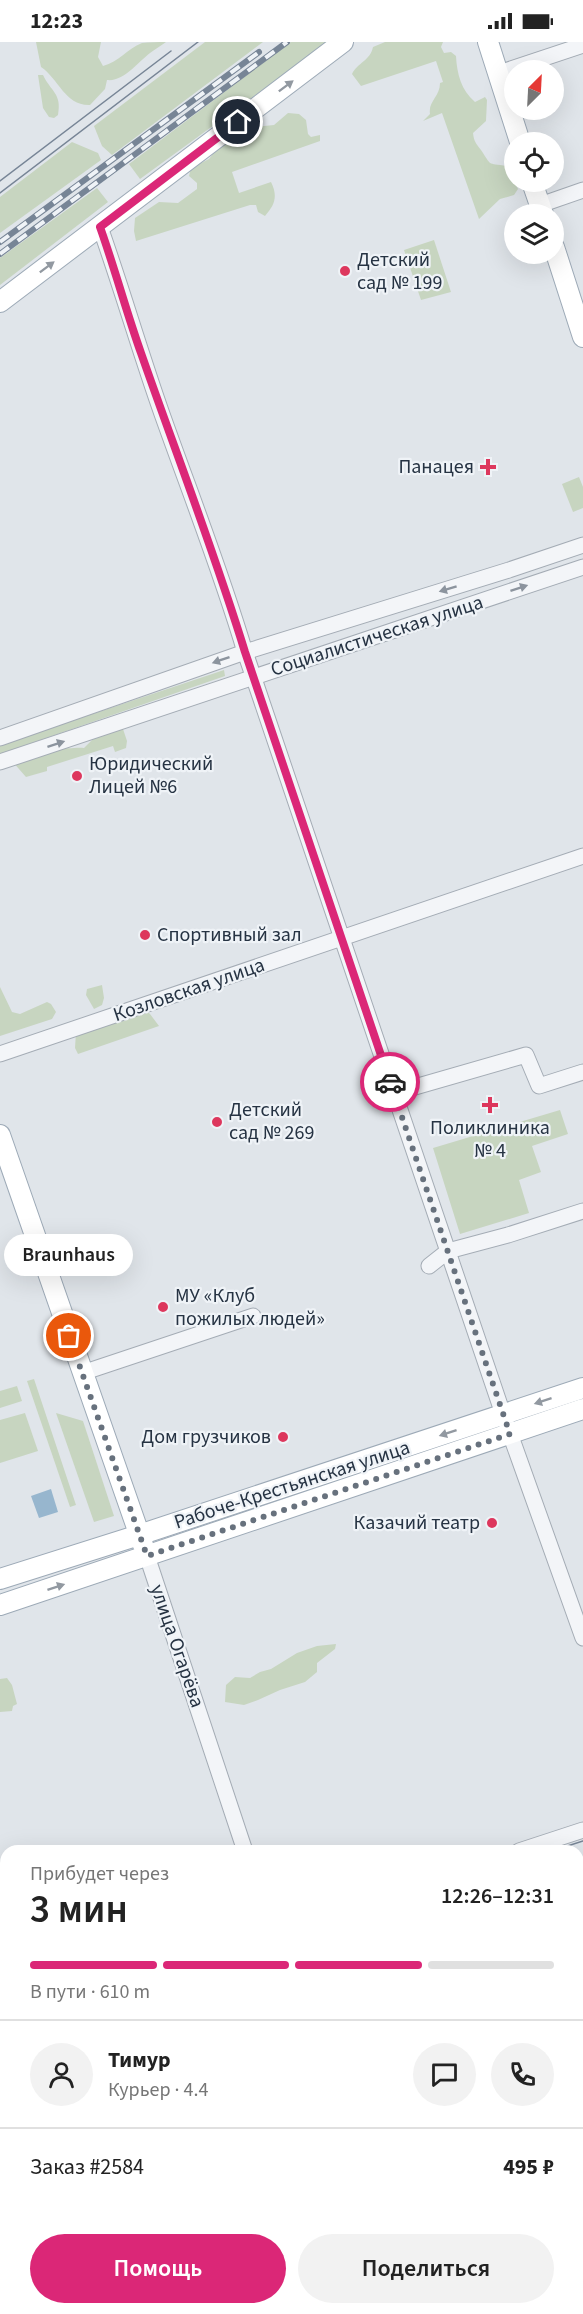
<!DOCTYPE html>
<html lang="ru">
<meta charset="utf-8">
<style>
:root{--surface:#fff;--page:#f2f2f2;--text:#222;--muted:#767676;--line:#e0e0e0;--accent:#db2777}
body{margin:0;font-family:"Source Sans 3",sans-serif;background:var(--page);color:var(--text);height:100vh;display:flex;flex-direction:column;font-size:22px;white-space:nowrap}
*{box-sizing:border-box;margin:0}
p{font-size:20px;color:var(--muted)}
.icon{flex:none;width:33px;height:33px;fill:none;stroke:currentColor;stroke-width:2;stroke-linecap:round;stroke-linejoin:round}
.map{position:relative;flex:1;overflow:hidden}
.details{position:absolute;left:0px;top:1803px;width:584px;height:470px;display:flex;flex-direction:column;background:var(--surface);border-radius:18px 18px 0 0;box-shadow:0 6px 24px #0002}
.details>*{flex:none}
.needle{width:39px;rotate:24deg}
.controls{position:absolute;left:504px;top:18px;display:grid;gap:12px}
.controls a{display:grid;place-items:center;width:60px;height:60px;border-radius:50%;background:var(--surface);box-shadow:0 6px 24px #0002;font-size:30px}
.pin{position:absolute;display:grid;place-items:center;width:51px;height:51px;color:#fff;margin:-26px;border:3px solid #fff;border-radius:50%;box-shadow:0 2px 6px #0007}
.courier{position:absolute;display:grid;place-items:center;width:60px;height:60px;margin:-30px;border:4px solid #db2777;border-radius:50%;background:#fff;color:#222;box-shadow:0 2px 8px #0007}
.bubble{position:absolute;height:42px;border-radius:21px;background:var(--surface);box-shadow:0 6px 24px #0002;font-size:20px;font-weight:600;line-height:42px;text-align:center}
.head em{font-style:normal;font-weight:600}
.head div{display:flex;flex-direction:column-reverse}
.head{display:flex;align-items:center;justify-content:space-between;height:102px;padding:0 30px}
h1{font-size:39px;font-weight:600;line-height:45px}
.bar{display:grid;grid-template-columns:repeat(4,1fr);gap:9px 6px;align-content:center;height:72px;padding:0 30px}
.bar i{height:8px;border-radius:4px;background:var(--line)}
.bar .selected{background:var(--accent)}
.bar p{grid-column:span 4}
.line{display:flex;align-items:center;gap:15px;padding:0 30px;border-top:2px solid var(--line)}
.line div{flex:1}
.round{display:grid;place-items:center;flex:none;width:63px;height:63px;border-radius:32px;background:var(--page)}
.action{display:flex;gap:12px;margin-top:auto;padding:12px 30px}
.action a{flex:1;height:69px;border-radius:36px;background:var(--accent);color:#fff;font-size:24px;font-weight:600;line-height:69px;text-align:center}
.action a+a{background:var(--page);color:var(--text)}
.status{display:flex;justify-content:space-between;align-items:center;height:42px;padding:0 30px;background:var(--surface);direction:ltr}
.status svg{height:16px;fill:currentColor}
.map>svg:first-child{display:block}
.green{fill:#c7d5c0}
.water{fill:#97b6ce}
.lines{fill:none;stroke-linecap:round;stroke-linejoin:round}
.minor-casing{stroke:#a4acb5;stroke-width:17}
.major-casing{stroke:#9daab7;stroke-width:22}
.minor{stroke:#f3f5f8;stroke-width:15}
.major{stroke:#fff;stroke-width:20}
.tram{stroke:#778596;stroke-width:1.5}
.rail-casing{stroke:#778596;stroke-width:6}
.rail{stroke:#eff3f7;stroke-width:4;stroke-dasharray:11;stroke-linecap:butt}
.oneway{fill:#9299a1}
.oneway2{fill:#8c949e}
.done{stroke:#67717d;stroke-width:6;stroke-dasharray:0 10.8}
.route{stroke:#db2777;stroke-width:8}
.poi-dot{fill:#dd375d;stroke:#eff3f7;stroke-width:2}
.labels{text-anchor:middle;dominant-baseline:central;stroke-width:4.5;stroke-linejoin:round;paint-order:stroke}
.poi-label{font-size:20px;fill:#263343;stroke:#eff3f7;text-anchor:start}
.street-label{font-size:20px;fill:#263343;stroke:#eff3f7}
</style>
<div class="status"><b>12:23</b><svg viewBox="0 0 49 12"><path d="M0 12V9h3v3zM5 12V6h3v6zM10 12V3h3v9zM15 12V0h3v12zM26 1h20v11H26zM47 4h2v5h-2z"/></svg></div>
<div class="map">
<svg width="583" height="2272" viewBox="0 0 583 2272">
<rect width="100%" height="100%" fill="#e0e5ea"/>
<g class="green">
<path d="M36,0H101L98,15L103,24C119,20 127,7 142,1C149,0 158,0 166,0C161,4 155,7 150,11C138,20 124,40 107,38L105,47L90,63C65,64 59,37 41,25Z"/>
<path d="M205,0H263L112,113L102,104L94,84Z"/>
<path d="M291,0H328L140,137L129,122Z"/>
<path d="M385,0H443L441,5L444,11L451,10L456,14C457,32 461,48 475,60L485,55L487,58L486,79L473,91C474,100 476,101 481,108C492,124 486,121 507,124L518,147L514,153L500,157L479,177L442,71L423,79L430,72C428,59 440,55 440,41L443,40L436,19L361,44L352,32C358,20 370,19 373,5Z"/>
<path d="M38,33H43C51,50 62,51 58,73L54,76L49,75L43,66Z"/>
<path d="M288,71L299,72L306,78L308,92L311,95L320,93V99L232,130L239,151L271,140C278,154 275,163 265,174L258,170L256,163H250L136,199L134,189L135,176L159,160L178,161L197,147V141L189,134L191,126L209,117L220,103L245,86L274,83Z"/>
<path d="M72,100L98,111L101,118L0,191V155Z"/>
<path d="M97,146L108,160L0,243V216Z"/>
<path d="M434,198L451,250L421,258L404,208Z"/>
<path d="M579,435L583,445V466L573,470L562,442Z"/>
<path d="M224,628L225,634L0,712V703Z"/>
<path d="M123,687L127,699L126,706L115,710L113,704L47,725V729L26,735L12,719L59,705C68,708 75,705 84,706L97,693Z"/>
<path d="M102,943L104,956L102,963L94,967L86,953L87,947Z"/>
<path d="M0,945L12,970L20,972L47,960L51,962L56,970L52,977L0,994Z"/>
<path d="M144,967L150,972L159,984L78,1012L75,1006L76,990Z"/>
<path d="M560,1068L568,1092L532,1104L541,1130L519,1138L529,1171L460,1192L433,1106Z"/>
<path d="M34,1337L76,1463L70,1465L27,1339Z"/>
<path d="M17,1344L22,1359L0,1366V1349Z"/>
<path d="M25,1371L38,1409L0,1421V1378Z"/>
<path d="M56,1371L83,1379L114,1474L94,1480Z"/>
<path d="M336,1602L335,1607L317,1621V1630L305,1640L280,1648L258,1658L244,1663L225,1660L226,1643L235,1635L250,1636L260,1630L271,1627L297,1611L317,1604Z"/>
<path d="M7,1636L12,1643L17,1662L13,1664L12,1669L0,1670V1637Z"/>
</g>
<path class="water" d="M51,1447L58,1470L39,1476L31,1454Z"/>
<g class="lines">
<defs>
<g id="minor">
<path d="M499,31L583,3"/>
<path d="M540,163L583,148"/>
<path d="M100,185C122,247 140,310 162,372C190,451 221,529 245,610L503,1372L583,1596"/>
<path d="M0,696L245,610L509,528L583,503"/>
<path d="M0,720L583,525"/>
<path d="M0,1012L583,814"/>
<path d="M394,1051L526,1013L539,1044L583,1030"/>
<path d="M429,1224L448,1209L508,1193L583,1169"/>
<path d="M82,1331L253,1274"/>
<path d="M147,1514L245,1809"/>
<path d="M519,1809L583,1788"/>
<path d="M578,1894L583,1911"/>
<path d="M578,1960L583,1958"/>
<path d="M0,1976L6,1974"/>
<path d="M0,2232L6,2249"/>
<path d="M12,2266L14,2272"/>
</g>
<g id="major">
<path d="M488,0L520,100"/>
<path d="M532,140L543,172"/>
<path d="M554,205L583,295"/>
<path d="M0,260L343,0"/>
<path d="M0,1093L143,1503"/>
<path d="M0,1537L139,1493L583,1346"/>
<path d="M0,1563L583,1367"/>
</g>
</defs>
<use href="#minor" class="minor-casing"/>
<use href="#major" class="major-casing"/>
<use href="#minor" class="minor"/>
<use href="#major" class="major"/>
<g class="tram">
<path d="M0,139L171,9"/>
<path d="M0,151L198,0"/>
<path d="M552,1809L583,1799"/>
<path d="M0,1990L6,1988"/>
</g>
<defs>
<g id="rail">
<path d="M0,200L259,10"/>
<path d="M0,212L287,0"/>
</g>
</defs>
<use href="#rail" class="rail-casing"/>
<use href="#rail" class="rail"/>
</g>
<defs><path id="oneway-solid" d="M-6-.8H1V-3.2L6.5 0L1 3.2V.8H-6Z" transform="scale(1.5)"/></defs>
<g class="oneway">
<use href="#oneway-solid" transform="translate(286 44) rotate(-37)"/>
<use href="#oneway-solid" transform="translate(47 225) rotate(-37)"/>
<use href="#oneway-solid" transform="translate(543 1359) rotate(162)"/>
<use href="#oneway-solid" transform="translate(448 1391) rotate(162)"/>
<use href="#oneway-solid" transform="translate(56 1545) rotate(-18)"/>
</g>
<g class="oneway2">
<use href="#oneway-solid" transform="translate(519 546) rotate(-18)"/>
<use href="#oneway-solid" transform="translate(448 547) rotate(163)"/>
<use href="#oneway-solid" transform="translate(221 618) rotate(161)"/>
<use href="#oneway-solid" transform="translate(56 702) rotate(-18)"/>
</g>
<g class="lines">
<path class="done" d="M69,1294L147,1514L510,1392L390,1040"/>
<path class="route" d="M238,80L100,185C115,227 126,269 141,311C176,411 214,509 245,610L390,1040"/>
</g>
<g class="poi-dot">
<circle cx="345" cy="229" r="6"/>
<path d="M485 416h6v6h6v6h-6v6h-6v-6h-6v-6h6z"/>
<circle cx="77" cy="734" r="6"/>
<circle cx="145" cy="893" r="6"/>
<path d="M487 1054h6v6h6v6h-6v6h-6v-6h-6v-6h6z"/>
<circle cx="217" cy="1080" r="6"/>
<circle cx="163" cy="1265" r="6"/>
<circle cx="283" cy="1395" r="6"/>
<circle cx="492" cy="1481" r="6"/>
</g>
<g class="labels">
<g class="poi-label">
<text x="357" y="218">Детский<tspan x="357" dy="23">сад № 199</tspan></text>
<text x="474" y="425" text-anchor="end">Панацея</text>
<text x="89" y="722">Юридический<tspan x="89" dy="23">Лицей №6</tspan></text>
<text x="157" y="893">Спортивный зал</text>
<text x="229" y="1068">Детский<tspan x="229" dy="23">сад № 269</tspan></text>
<text x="490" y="1086" text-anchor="middle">Поликлиника<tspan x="490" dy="23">№ 4</tspan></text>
<text x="175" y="1254">МУ «Клуб<tspan x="175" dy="23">пожилых людей»</tspan></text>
<text x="271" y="1395" text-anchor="end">Дом грузчиков</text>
<text x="480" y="1481" text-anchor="end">Казачий театр</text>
</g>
<g class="street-label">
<text transform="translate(377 594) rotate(-18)">Социалистическая улица</text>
<text transform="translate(189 948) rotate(-19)">Козловская улица</text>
<text transform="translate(292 1443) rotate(-18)">Рабоче-Крестьянская улица</text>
<text transform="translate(177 1604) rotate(71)">улица Огарёва</text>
</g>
</g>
</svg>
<div class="controls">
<a><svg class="needle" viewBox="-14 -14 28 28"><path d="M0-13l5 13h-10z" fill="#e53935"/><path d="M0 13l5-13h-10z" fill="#767676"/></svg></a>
<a><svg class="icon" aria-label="locate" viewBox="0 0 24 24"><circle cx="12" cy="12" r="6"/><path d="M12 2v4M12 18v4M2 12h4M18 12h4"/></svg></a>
<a><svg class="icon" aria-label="layers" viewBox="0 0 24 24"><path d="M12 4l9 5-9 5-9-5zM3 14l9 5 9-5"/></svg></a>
</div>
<div class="pin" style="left:69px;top:1294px;background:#ea580c"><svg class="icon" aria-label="bag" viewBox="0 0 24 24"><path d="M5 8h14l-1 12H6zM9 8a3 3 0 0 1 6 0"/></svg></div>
<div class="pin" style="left:238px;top:80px;background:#1f2937"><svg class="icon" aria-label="home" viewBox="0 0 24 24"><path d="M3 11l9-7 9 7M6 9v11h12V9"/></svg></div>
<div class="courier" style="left:390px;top:1040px"><svg class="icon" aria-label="car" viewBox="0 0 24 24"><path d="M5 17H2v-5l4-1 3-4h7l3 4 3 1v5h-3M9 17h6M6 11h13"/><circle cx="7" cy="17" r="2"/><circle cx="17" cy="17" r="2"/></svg></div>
<div class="bubble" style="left:4px;top:1192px;width:129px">Braunhaus</div>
<section class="details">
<div class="head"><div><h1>3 мин</h1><p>Прибудет через</p></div><em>12:26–12:31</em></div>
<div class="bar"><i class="selected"></i><i class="selected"></i><i class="selected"></i><i></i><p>В пути · 610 m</p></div>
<div class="line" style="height:108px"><a class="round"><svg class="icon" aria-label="person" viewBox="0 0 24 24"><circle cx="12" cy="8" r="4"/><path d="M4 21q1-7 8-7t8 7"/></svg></a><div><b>Тимур</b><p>Курьер · 4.4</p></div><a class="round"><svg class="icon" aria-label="chat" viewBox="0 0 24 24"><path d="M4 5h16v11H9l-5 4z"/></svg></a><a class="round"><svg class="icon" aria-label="phone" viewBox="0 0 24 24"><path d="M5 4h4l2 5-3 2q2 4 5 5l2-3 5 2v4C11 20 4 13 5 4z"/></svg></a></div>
<div class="line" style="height:78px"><div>Заказ #2584</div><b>495 ₽</b></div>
<div class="action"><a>Помощь</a><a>Поделиться</a></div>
</section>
</div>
